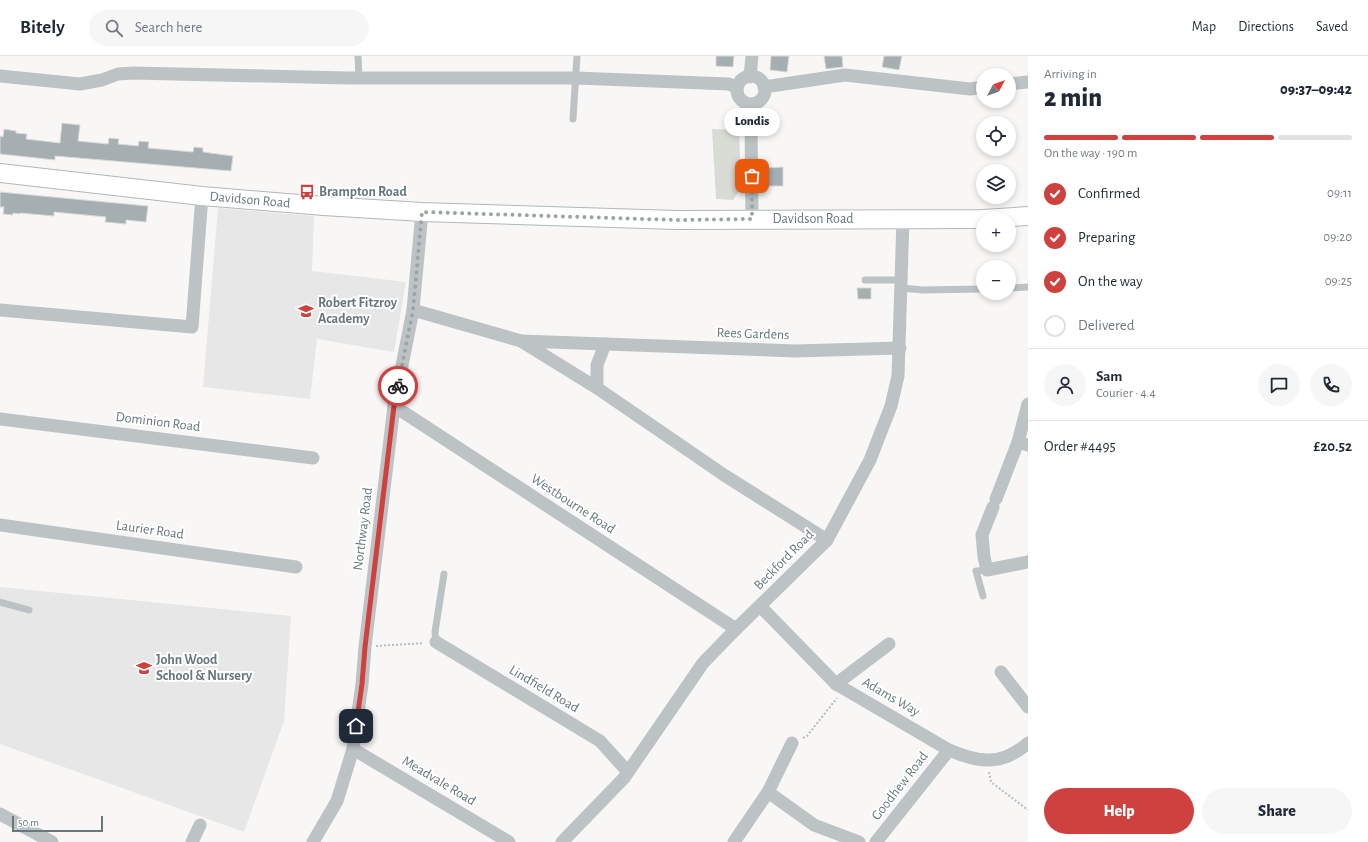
<!DOCTYPE html>
<meta charset="utf-8">
<style>
:root{--surface:#fff;--page:#f6f6f7;--text:#1f2937;--muted:#747a83;--line:#e0e1e3;--accent:#cf413e}
body{margin:0;font-family:"Alegreya Sans",sans-serif;background:var(--page);color:var(--text);height:100vh;display:flex;flex-direction:column;font-size:15px;white-space:nowrap}
*{box-sizing:border-box;margin:0}
p{font-size:13px;color:var(--muted)}
.icon{flex:none;width:22px;height:22px;fill:none;stroke:currentColor;stroke-width:2;stroke-linecap:round;stroke-linejoin:round}
.map{position:relative;flex:1;overflow:hidden}
.panel{display:flex;flex-direction:column;background:var(--surface);width:340px}
.panel>*{flex:none}
.needle{width:26px;rotate:49deg}
.fabs{position:absolute;left:976px;top:12px;display:grid;gap:8px}
.fabs a{display:grid;place-items:center;width:40px;height:40px;border-radius:50%;background:var(--surface);box-shadow:0 2px 6px #0003;font-size:20px}
.scale{position:absolute;left:12px;bottom:10px;width:91px;box-sizing:border-box;padding-left:4px;border:2px solid #66787d;border-top:0;font-size:11px;line-height:14px;white-space:nowrap;color:#66787d;-webkit-text-stroke:3px #fff;paint-order:stroke}
.pin{position:absolute;display:grid;place-items:center;width:34px;height:34px;color:#fff;margin:-17px;border-radius:8px;box-shadow:0 2px 6px #0006}
.courier{position:absolute;display:grid;place-items:center;width:40px;height:40px;margin:-20px;border:3px solid #cf413e;border-radius:50%;background:#fff;color:#222;box-shadow:0 1px 5px #0007}
.bubble{position:absolute;height:28px;border-radius:14px;background:var(--surface);box-shadow:0 2px 6px #0003;font-size:13px;font-weight:800;line-height:28px;text-align:center}
.overview em{font-style:normal;font-weight:800}
.overview div{display:flex;flex-direction:column-reverse}
.overview{display:flex;align-items:center;justify-content:space-between;height:68px;padding:0 16px}
h1{font-size:26px;font-weight:800;line-height:30px}
.bar{display:grid;grid-template-columns:repeat(4,1fr);gap:6px 4px;align-content:center;height:48px;padding:0 16px}
.bar i{height:5px;border-radius:3px;background:var(--line)}
.bar .current{background:var(--accent)}
.bar p{grid-column:span 4}
.line{display:flex;align-items:center;gap:10px;padding:0 16px;border-top:1px solid var(--line)}
.line div{flex:1}
.round{display:grid;place-items:center;flex:none;width:42px;height:42px;border-radius:21px;background:var(--page)}
ol{padding:0 16px;list-style:none}
li{display:flex;align-items:center;gap:12px;height:44px}
li p{margin-inline-start:auto}
li .icon{padding:4px;border-radius:50%;background:var(--accent);color:#fff;stroke-width:4}
li:last-child{color:var(--muted)}
li i{width:22px;height:22px;border:2px solid var(--line);border-radius:50%}
.button{display:flex;gap:8px;margin-top:auto;padding:8px 16px}
.button a{flex:1;height:46px;border-radius:24px;background:var(--accent);color:#fff;font-size:16px;font-weight:800;line-height:46px;text-align:center}
.button a+a{background:var(--page);color:var(--text)}
header{display:flex;align-items:center;gap:24px;box-sizing:border-box;height:56px;padding:0 20px;background:var(--surface);border-bottom:1px solid var(--line)}
header strong{font-size:19px}
nav{display:flex;gap:22px;margin-inline-start:auto;font-size:14px}
.search{width:280px;height:36px;background:var(--page);display:flex;align-items:center;gap:10px;box-sizing:border-box;padding:0 14px;border-radius:22px;color:var(--muted);font-size:15px}
main{display:flex;flex:1;min-height:0}
.map>svg:first-child{display:block}
.built{fill:#e6e7e6}
.green{fill:#d9dcd5}
.building{fill:#a5afb2;stroke:#dad9d8}
.lines{fill:none;stroke-linecap:round;stroke-linejoin:round}
.secondary-casing{stroke:#b0b7ba;stroke-width:20}
.path{stroke:#b8bcbe;stroke-width:2;stroke-dasharray:2 2;stroke-linecap:butt}
.lane{stroke:#bdc3c5;stroke-width:7}
.street{stroke:#bdc3c5;stroke-width:13}
.secondary{stroke:#fff;stroke-width:18}
.done{stroke:#99a4a7;stroke-width:4;stroke-dasharray:0 7.2}
.route{stroke:#cf413e;stroke-width:5}
.labels{text-anchor:middle;dominant-baseline:central;stroke-width:4;stroke-linejoin:round;paint-order:stroke}
.poi-label{font-size:14px;font-weight:bold;fill:#66787d;stroke:#fff;text-anchor:start}
.street-label{font-size:14px;fill:#66787d;stroke:#fff}
</style>
<header>
<strong>Bitely</strong>
<div class="search"><svg class="icon" aria-label="search" viewBox="0 0 24 24"><circle cx="10" cy="10" r="6"/><path d="M15 15l6 6"/></svg>Search here</div>
<nav><a>Map</a><a>Directions</a><a>Saved</a></nav>
</header>
<main>
<div class="map">
<svg width="1028" height="786" viewBox="0 0 1028 786">
<rect width="100%" height="100%" fill="#f8f7f6"/>
<g class="built">
<path d="M218,152L314,160L312,215L406,226L394,296L317,283L310,343L203,331Z"/>
<path d="M0,531L291,560L284,665L244,776L0,688Z"/>
</g>
<path class="green" d="M712,73L739,74L741,132L733,144L716,143Z"/>
<g class="building">
<path d="M716,0H734L733,11L716,10Z"/>
<path d="M771,0H789L787,16L770,14Z"/>
<path d="M824,0H842L843,11L826,13Z"/>
<path d="M884,0H902L899,14L882,11Z"/>
<path d="M62,67L80,69L78,85L108,88L109,82L119,83L118,88L138,90L139,85L149,86L148,92L193,96L194,91L203,92V96L233,100L231,115L55,100V104L0,98V80L3,81L4,73L16,75V77L27,78L26,83L60,87Z"/>
<path d="M783,111V130H765V112Z"/>
<path d="M0,136L148,150L146,166L126,164V168L116,167L105,166L106,161L54,156V160L20,157V158L13,157V159L3,158L4,151H0Z"/>
<path d="M857,232H871V243H858Z"/>
</g>
<g class="lines">
<defs>
<path id="secondary" d="M0,117L202,140L324,150L422,156L677,164L983,163L1028,160"/>
</defs>
<use href="#secondary" class="secondary-casing"/>
<g class="path">
<path d="M376,590L424,587"/>
<path d="M803,682L807,680L837,642"/>
<path d="M989,716L991,726L1028,754"/>
</g>
<g class="lane">
<path d="M358,0L359,22"/>
<path d="M573,63L577,0"/>
<path d="M865,224H902"/>
<path d="M902,232L923,234L983,233"/>
<path d="M1009,232L1028,231"/>
<path d="M983,540L976,515L987,514"/>
<path d="M0,546L29,554"/>
<path d="M436,586L435,576L444,518"/>
</g>
<g class="street">
<path d="M0,20L80,28L102,24L118,18L133,17L347,22H576L729,28L737,32"/>
<circle cx="751" cy="34" r="14"/>
<path d="M750,21L752,0"/>
<path d="M1009,28L1028,26"/>
<path d="M764,31L845,19L970,33L983,31"/>
<path d="M752,163L751,64L752,48"/>
<path d="M0,254L192,271L202,140"/>
<path d="M413,254L521,285"/>
<path d="M605,288L795,295L900,292"/>
<path d="M597,332V309L605,288L521,285L597,332L724,419L827,484"/>
<path d="M1028,348L1018,386L1028,389"/>
<path d="M394,350L736,573"/>
<path d="M0,363L313,402"/>
<path d="M996,443L1018,386"/>
<path d="M993,451L982,479L984,501L987,514L1028,506"/>
<path d="M0,469L296,511"/>
<path d="M760,550L836,628L949,694C979,707 1002,710 1028,687"/>
<path d="M436,586L600,685L628,716"/>
<path d="M1001,616L1028,651"/>
<path d="M836,628L889,588"/>
<path d="M353,693L509,786"/>
<path d="M768,736L792,687"/>
<path d="M0,758L52,786"/>
<path d="M192,786L200,769"/>
<path d="M313,786L337,745L353,693L362,628L365,591L394,350L413,254L422,156"/>
<path d="M562,786L624,722L703,607L736,573L827,484L870,404L891,350L898,320L903,163"/>
<path d="M734,786L768,736L814,769L859,786"/>
<path d="M876,786L949,694"/>
</g>
<use href="#secondary" class="secondary"/>
</g>
<g class="lines">
<path class="done" d="M398,330L413,254L422,156L677,164L752,163V120"/>
<path class="route" d="M356,670L362,628L365,591L394,350L398,330"/>
</g>
<defs>
<symbol id="bus-bare" viewBox="-9 -9 18 18"><path d="M-5-6H5V4H4V6H2V4H-2V6H-4V4H-5ZM-3.5-4V0h7V-4ZM-3.5 1.2v1.5H-2V1.2ZM2 1.2v1.5H3.5V1.2Z" fill="#cf413e" stroke="#fff" stroke-width="2.5" paint-order="stroke"/></symbol>
<symbol id="school-bare" viewBox="-9 -9 18 18"><path d="M0-5L7-2L0 1L-7-2ZM-4 1L0 2.5L4 1V4Q0 6-4 4Z" fill="#cf413e" stroke="#fff" stroke-width="2.5" paint-order="stroke"/></symbol>
</defs>
<g fill-rule="evenodd">
<use href="#bus-bare" x="296" y="125" width="22" height="22"/>
<use href="#school-bare" x="295" y="244" width="22" height="22"/>
<use href="#school-bare" x="133" y="601" width="22" height="22"/>
</g>
<g class="labels">
<g class="poi-label">
<text x="319" y="136">Brampton Road</text>
<text x="318" y="247">Robert Fitzroy<tspan x="318" dy="16">Academy</tspan></text>
<text x="156" y="604">John Wood<tspan x="156" dy="16">School &amp; Nursery</tspan></text>
</g>
<g class="street-label">
<text transform="translate(250 144) rotate(5)">Davidson Road</text>
<text x="813" y="163">Davidson Road</text>
<text transform="translate(753 278) rotate(2)">Rees Gardens</text>
<text transform="translate(158 366) rotate(7)">Dominion Road</text>
<text transform="translate(573 448) rotate(33)">Westbourne Road</text>
<text transform="translate(363 473) rotate(-83)">Northway Road</text>
<text transform="translate(150 474) rotate(8)">Laurier Road</text>
<text transform="translate(784 504) rotate(-45)">Beckford Road</text>
<text transform="translate(544 633) rotate(31)">Lindfield Road</text>
<text transform="translate(891 641) rotate(30)">Adams Way</text>
<text transform="translate(439 725) rotate(31)">Meadvale Road</text>
<text transform="translate(900 730) rotate(-52)">Goodhew Road</text>
</g>
</g>
</svg>
<div class="fabs">
<a><svg class="needle" viewBox="-14 -14 28 28"><path d="M0-13l5 13h-10z" fill="#e53935"/><path d="M0 13l5-13h-10z" fill="#747a83"/></svg></a>
<a><svg class="icon" aria-label="locate" viewBox="0 0 24 24"><circle cx="12" cy="12" r="6"/><path d="M12 2v4M12 18v4M2 12h4M18 12h4"/></svg></a>
<a><svg class="icon" aria-label="layers" viewBox="0 0 24 24"><path d="M12 4l9 5-9 5-9-5zM3 14l9 5 9-5"/></svg></a>
<a>+</a>
<a>−</a>
</div>
<div class="scale">50 m</div>
<div class="pin" style="left:752px;top:120px;background:#ea580c"><svg class="icon" aria-label="bag" viewBox="0 0 24 24"><path d="M5 8h14l-1 12H6zM9 8a3 3 0 0 1 6 0"/></svg></div>
<div class="pin" style="left:356px;top:670px;background:#1f2937"><svg class="icon" aria-label="home" viewBox="0 0 24 24"><path d="M3 11l9-7 9 7M6 9v11h12V9"/></svg></div>
<div class="courier" style="left:398px;top:330px"><svg class="icon" aria-label="bike" viewBox="0 0 24 24"><circle cx="6" cy="16" r="4"/><circle cx="18" cy="16" r="4"/><path d="M6 16l4-8h5l3 8M10 8l3 8H6M13 5h3"/></svg></div>
<div class="bubble" style="left:724px;top:52px;width:56px">Londis</div>
</div>
<section class="panel">
<div class="overview"><div><h1>2 min</h1><p>Arriving in</p></div><em>09:37–09:42</em></div>
<div class="bar"><i class="current"></i><i class="current"></i><i class="current"></i><i></i><p>On the way · 190 m</p></div>
<ol>
<li><svg class="icon" aria-label="check" viewBox="0 0 24 24"><path d="M5 12l5 5 9-10"/></svg>Confirmed<p>09:11</p></li>
<li><svg class="icon" aria-label="check" viewBox="0 0 24 24"><path d="M5 12l5 5 9-10"/></svg>Preparing<p>09:20</p></li>
<li><svg class="icon" aria-label="check" viewBox="0 0 24 24"><path d="M5 12l5 5 9-10"/></svg>On the way<p>09:25</p></li>
<li><i></i>Delivered</li>
</ol>
<div class="line" style="height:72px"><a class="round"><svg class="icon" aria-label="person" viewBox="0 0 24 24"><circle cx="12" cy="8" r="4"/><path d="M4 21q1-7 8-7t8 7"/></svg></a><div><b>Sam</b><p>Courier · 4.4</p></div><a class="round"><svg class="icon" aria-label="chat" viewBox="0 0 24 24"><path d="M4 5h16v11H9l-5 4z"/></svg></a><a class="round"><svg class="icon" aria-label="phone" viewBox="0 0 24 24"><path d="M5 4h4l2 5-3 2q2 4 5 5l2-3 5 2v4C11 20 4 13 5 4z"/></svg></a></div>
<div class="line" style="height:52px"><div>Order #4495</div><b>£20.52</b></div>
<div class="button"><a>Help</a><a>Share</a></div>
</section>
</main>
